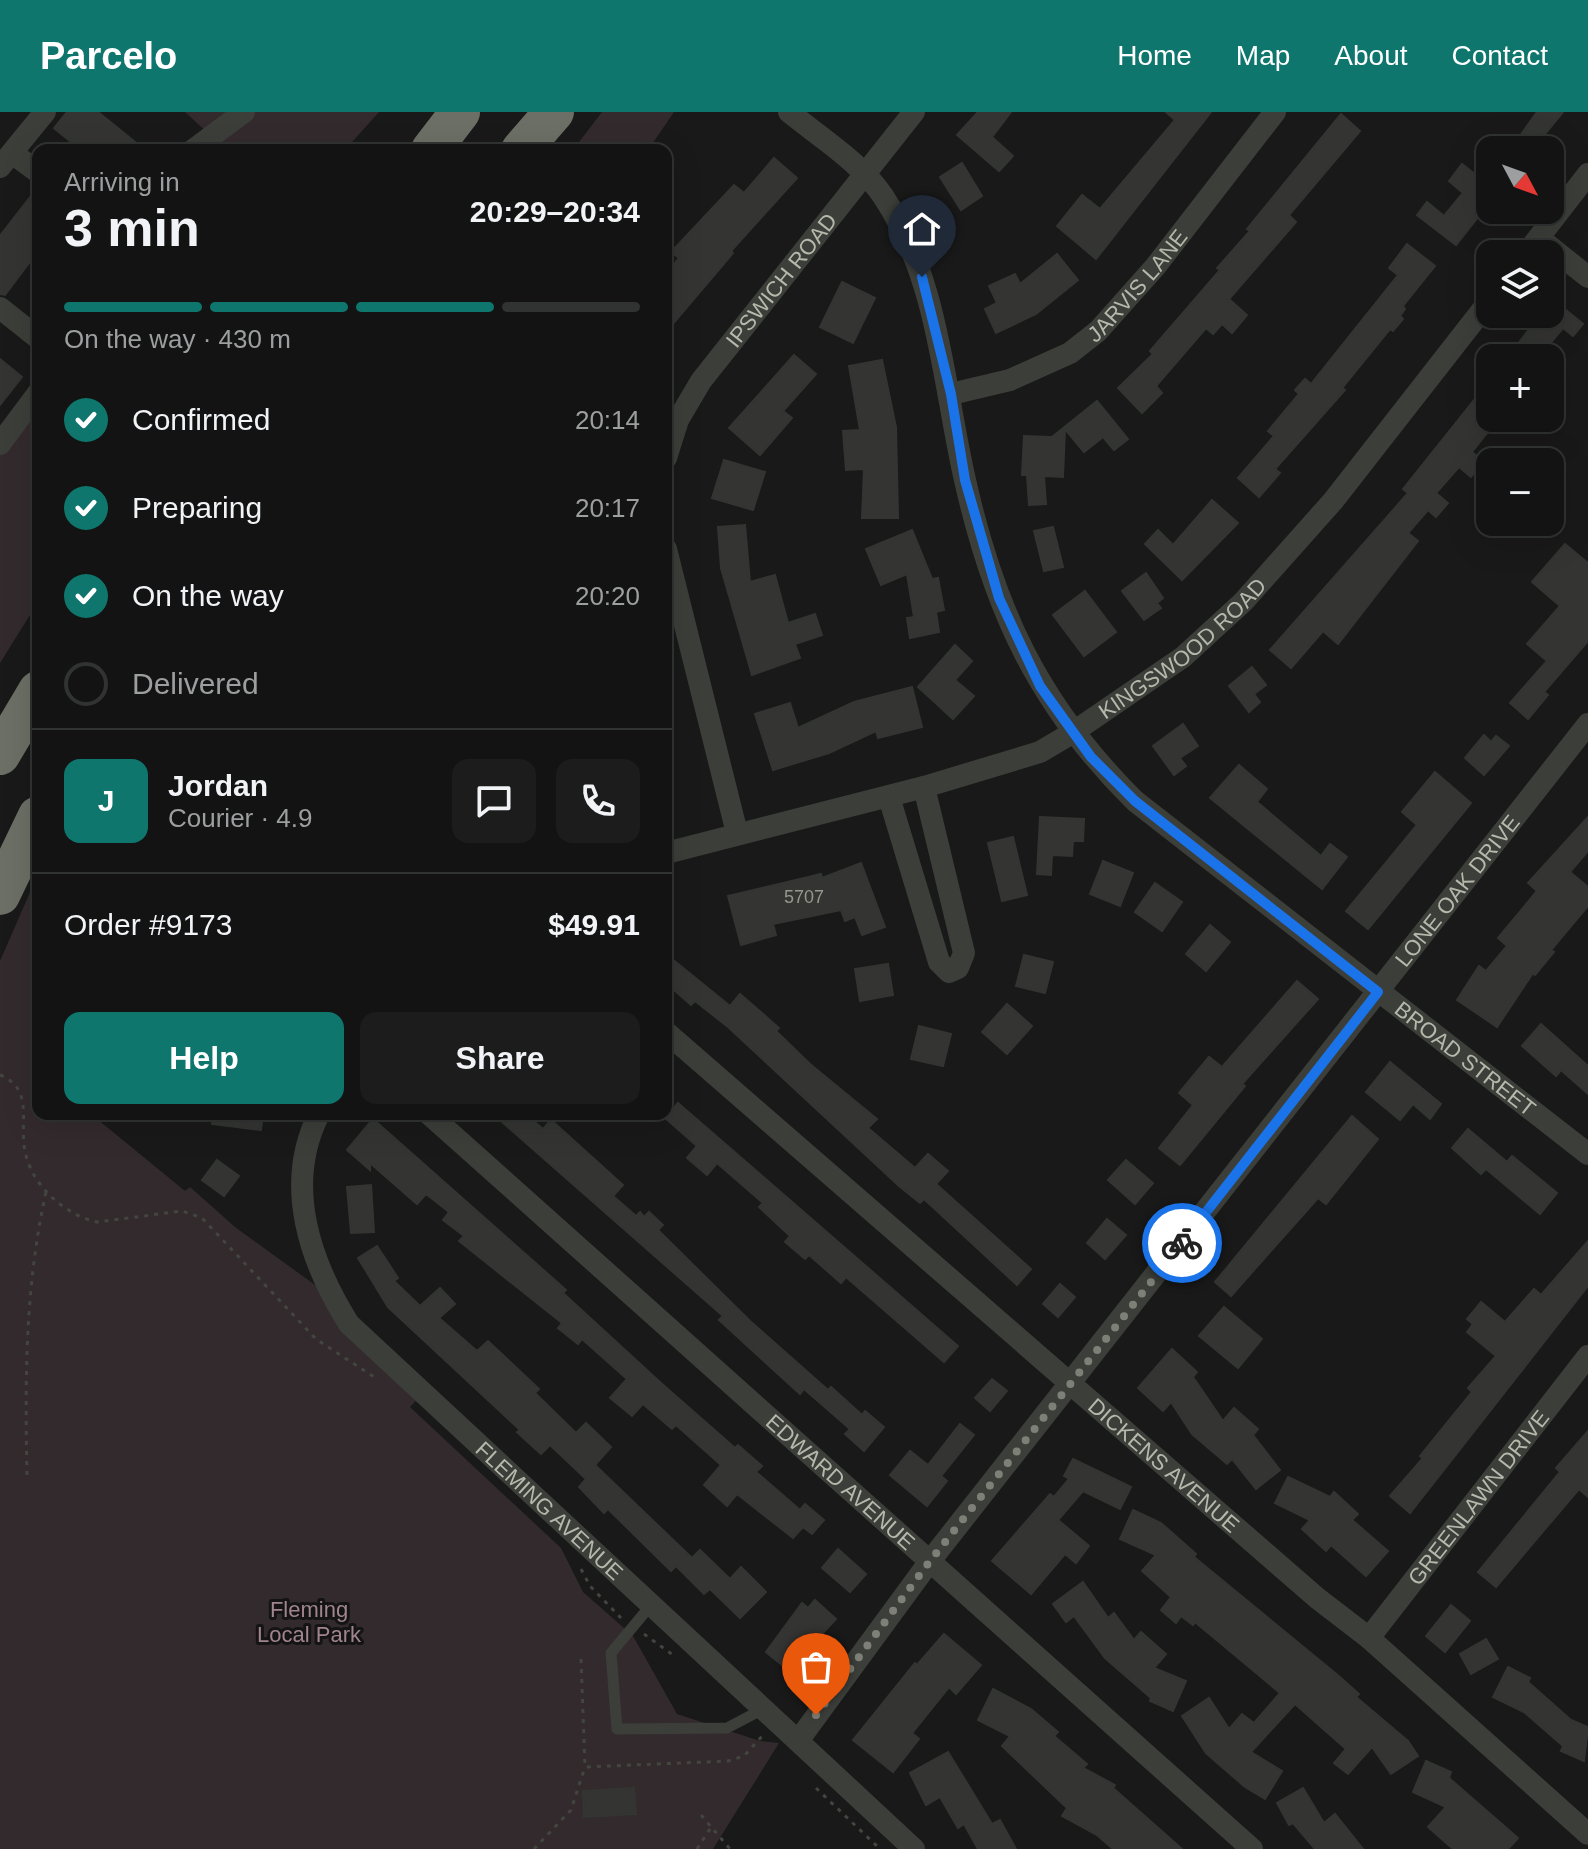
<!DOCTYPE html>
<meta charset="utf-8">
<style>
:root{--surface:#121312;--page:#1b1c1b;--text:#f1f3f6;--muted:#9c9e9f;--line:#313232;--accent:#0f766e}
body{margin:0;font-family:Helvetica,sans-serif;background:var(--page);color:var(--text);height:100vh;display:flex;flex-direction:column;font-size:30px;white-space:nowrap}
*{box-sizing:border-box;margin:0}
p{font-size:26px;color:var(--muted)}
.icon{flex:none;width:44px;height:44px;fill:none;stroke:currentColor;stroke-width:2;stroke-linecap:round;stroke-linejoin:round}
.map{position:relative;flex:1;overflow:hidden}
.details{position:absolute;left:32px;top:32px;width:640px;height:976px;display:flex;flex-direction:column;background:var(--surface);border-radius:16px;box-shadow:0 8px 32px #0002,0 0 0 2px var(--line)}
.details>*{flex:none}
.needle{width:52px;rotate:131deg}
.buttons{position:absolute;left:1476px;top:24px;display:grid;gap:16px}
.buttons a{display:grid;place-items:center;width:88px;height:88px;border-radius:16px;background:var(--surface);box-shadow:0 8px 32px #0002,0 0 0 2px var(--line);font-size:40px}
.pin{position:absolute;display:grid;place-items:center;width:68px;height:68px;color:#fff;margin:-82px -34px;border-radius:50% 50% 50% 0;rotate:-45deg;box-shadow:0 0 8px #0007}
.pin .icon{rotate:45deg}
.courier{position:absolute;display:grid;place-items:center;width:80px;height:80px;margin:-40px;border:6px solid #1a73e8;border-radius:50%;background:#fff;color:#222;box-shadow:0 2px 10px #0007}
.head em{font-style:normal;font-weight:700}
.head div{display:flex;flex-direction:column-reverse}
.head{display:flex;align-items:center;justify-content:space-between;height:136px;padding:0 32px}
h1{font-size:52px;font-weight:700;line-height:60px}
.bar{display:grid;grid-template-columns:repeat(4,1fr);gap:12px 8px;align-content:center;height:96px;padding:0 32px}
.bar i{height:10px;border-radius:6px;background:var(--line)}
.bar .active{background:var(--accent)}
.bar p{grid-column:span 4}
.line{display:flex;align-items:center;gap:20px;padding:0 32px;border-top:2px solid var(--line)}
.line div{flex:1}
.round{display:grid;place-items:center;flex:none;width:84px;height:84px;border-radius:16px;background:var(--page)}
ol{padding:0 32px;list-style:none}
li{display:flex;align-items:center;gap:24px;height:88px}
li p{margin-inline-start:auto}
li .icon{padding:8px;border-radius:50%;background:var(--accent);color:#fff;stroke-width:4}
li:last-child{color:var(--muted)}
li i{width:44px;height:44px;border:4px solid var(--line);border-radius:50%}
.primary-button{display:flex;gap:16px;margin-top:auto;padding:16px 32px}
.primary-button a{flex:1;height:92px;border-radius:16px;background:var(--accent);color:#fff;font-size:32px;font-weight:700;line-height:92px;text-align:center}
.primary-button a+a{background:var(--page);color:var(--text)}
header{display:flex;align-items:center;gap:48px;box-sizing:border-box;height:112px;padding:0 40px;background:var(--accent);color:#fff}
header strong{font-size:38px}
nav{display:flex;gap:44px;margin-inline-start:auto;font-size:28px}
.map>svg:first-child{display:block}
.green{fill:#332a2d}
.building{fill:#343533;stroke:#333532;stroke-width:2}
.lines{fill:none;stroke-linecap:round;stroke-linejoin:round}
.path{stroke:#43453f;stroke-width:3;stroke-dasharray:4 6;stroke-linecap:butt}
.service{stroke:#3c3e39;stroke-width:11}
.minor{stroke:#3c3e39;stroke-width:22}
.motorway{stroke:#6c6f65;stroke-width:40}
.done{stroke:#7e8078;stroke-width:8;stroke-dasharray:0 14.4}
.route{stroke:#1a73e8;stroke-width:10}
.labels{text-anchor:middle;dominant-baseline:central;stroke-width:6;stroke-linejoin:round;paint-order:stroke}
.number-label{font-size:18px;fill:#95978d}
.street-label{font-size:22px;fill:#b5b8ab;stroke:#131413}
.park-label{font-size:22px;fill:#a1848e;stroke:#131413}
</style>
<header>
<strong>Parcelo</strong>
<nav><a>Home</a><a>Map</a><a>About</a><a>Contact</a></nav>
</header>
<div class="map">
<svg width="1588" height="1737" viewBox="0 0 1588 1737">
<rect width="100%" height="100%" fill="#181918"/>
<g class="green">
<path d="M185,0H379L345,38H193L211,24Z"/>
<path d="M602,0H674L648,38H573Z"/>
<path d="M38,281V490L0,551V332Z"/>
<path d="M38,762V1002H91L185,1079L190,1075L235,1115L333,1186L331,1204L419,1285L410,1295L561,1436L583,1480L633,1524L677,1602L760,1629L779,1631L713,1737H0V849Z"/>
</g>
<g class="building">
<path d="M67,0H98L145,38H81L54,16Z"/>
<path d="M978,0H1011L992,25L1013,44L999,59L957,23Z"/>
<path d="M1166,0H1211L1096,147L1057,114L1082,83L1100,97L1175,8Z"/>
<path d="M1537,0H1563L1532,38H1510Z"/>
<path d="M1341,2L1360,19L1289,103L1296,110L1229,187L1247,203L1232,221L1222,212L1213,222L1206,216L1156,274L1162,281L1142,301L1118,276L1153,242L1150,239L1220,158L1217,156L1250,119L1247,117Z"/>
<path d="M1490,45V90L1456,133L1417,103L1427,90L1444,104L1463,81L1449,69L1462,52L1476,63Z"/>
<path d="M774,46L797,66L731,139L733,141L666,220V162L679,146L671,140L734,73L744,81Z"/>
<path d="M962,51L982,84L961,98L940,65Z"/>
<path d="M38,75V139L5,183L0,182V124Z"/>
<path d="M1407,132L1435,154L1403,194L1405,197L1400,204L1403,207L1393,219L1390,217L1342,276L1345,278L1275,357L1280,361L1259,385L1238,366L1274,324L1268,319L1299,282L1295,278L1305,267L1311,272L1398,163L1389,156Z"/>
<path d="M1057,142L1078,168L1036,202L996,221L985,197L997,191L989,174L1015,162L1020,172Z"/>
<path d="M842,170L875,186L853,231L820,215Z"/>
<path d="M1550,185L1583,212L1573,224L1563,216L1538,246H1507L1541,202H1550Z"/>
<path d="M794,243L816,262L783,299L792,306L760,343L729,316Z"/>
<path d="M0,247L22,265L0,293Z"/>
<path d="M882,248L896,315L898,406H862L864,357L846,358L843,319L860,318L849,254Z"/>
<path d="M1490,268V306H1499L1472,340L1483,349L1471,365L1459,355L1436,381L1448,391L1436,405L1428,398L1408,421L1418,429L1338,532L1323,519L1291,556L1270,538L1408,381L1403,377Z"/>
<path d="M1097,289L1128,327L1114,338L1103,325L1084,340L1065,317L1063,365L1044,364L1046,392L1029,393L1027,363H1022L1024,324L1052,325Z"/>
<path d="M724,348L765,360L753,398L712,386Z"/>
<path d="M1212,388L1238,411L1182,468L1145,432L1158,418L1173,433Z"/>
<path d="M745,413L750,470L775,463L788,511L815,502L822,523L795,532L800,546L752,563L721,456L718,415Z"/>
<path d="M1053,415L1063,455L1044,459L1034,419Z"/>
<path d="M912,418L932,467L938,466L944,498L936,500L939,520L910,526L907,506L914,505L907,462L881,473L866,437Z"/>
<path d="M1565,432L1588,451V529L1544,580L1548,583L1528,607L1510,591L1547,549L1527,532L1560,494L1532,470Z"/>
<path d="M1146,461L1163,486L1157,491L1161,496L1144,508L1122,479Z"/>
<path d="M1085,479L1116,520L1084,544L1053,503Z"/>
<path d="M955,533L972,549L955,568L974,584L953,607L918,575Z"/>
<path d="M1252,555L1266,573L1254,582L1260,590L1249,600L1229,574Z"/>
<path d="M912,575L922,615L878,626L876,619L829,641L773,658L755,602L790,591L798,616L854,590Z"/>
<path d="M1183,612L1198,634L1180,646L1186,654L1174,663L1153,634Z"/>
<path d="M1484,623L1491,630L1496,624L1509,634L1484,663L1465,646Z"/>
<path d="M1239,653L1267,677L1257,690L1321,744L1330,732L1347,745L1322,777L1210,686Z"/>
<path d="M1435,660L1471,691L1368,817L1346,799L1417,713L1402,700Z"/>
<path d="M1040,705L1084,707L1083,729H1073L1072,744L1052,743L1051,763L1037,762Z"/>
<path d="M1588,705V739L1570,760L1588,775V794L1551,838L1554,840L1535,863L1533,861L1497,915L1457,888L1479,854L1486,859L1507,834L1498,826L1537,779L1528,771Z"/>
<path d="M1013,725L1027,783L1002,789L988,731Z"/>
<path d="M1103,749L1133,761L1120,794L1090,782Z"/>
<path d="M861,751L885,815L862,823L855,805L845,809L841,798L773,812L776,823L741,833L728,784L821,762L822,766Z"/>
<path d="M1155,771L1182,790L1162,819L1135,800Z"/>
<path d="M1210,813L1230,830L1206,859L1186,842Z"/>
<path d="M666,842L730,894L740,882L779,916L776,919L810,952L877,1007L868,1016L915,1056L928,1042L948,1059L936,1072L1031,1157L1017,1173L924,1087L920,1091L899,1074L728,915L695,889L691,893L666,871Z"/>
<path d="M1024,843L1053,850L1045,881L1016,874Z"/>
<path d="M888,852L893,883L860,889L855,857Z"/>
<path d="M1297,869L1318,887L1242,972L1245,974L1180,1053L1159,1036L1193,993L1179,981L1209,945L1222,955Z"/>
<path d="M1007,892L1032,914L1007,942L982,920Z"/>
<path d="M1541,912L1588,954V982L1561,958L1556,964L1522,934Z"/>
<path d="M919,914L951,922L943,954L911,947Z"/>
<path d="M1390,950L1441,992L1430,1007L1413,992L1400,1008L1366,980Z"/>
<path d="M678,991L958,1234L944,1250L846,1165L841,1171L809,1143L805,1147L785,1130L790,1124L759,1095L763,1091L717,1051L707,1063L687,1046L697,1034L665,1006Z"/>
<path d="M213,1002H263L261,1018L212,1012Z"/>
<path d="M493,1002H525L543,1017L551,1008L623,1073L613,1084L636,1104L640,1100L644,1105L649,1100L663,1113L658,1118L750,1209L828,1278L831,1275L862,1303L865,1299L884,1315L864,1339L845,1322L850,1317L804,1277L800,1282L719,1208L723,1204Z"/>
<path d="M1352,1004L1378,1027L1326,1092L1318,1086L1231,1184L1215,1170Z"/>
<path d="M373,1007L566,1178L563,1181L661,1271L735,1336L738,1333L762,1354L756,1360L800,1398L805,1392L824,1408L812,1422L803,1415L793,1426L737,1382L727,1394L704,1373L721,1353L676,1313L672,1317L643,1292L632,1304L610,1286L627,1267L582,1227L578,1232L558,1216L562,1211L459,1129L464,1124L443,1108L449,1100L426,1082L417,1092L370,1051V1058L347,1038Z"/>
<path d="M1468,1017L1507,1050L1512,1044L1557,1081L1540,1102L1486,1057L1481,1062L1452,1036Z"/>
<path d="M217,1048L239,1064L224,1084L202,1068Z"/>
<path d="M1126,1048L1153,1071L1135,1092L1108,1068Z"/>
<path d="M371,1073L374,1120L351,1121L347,1075Z"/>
<path d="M1107,1107L1126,1123L1105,1147L1087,1131Z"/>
<path d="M1588,1129V1174L1410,1401L1390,1384L1423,1346L1420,1344L1472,1280L1468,1276L1496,1244L1467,1220L1473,1212L1467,1207L1481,1190L1505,1210L1534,1177L1541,1183Z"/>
<path d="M377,1134L398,1166L394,1169L420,1194L440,1176L455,1192L439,1206L477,1239L488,1229L539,1277L535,1281L576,1321L586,1311L611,1335L595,1353L692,1446L700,1438L730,1467L741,1455L766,1480L740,1506L710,1477L704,1482L676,1454L671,1459L608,1397L604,1401L579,1375L586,1367L550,1333L541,1342L517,1320L520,1318L388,1195L358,1146Z"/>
<path d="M1060,1172L1075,1185L1058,1205L1043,1192Z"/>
<path d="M1224,1195L1262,1227L1238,1256L1199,1224Z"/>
<path d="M1172,1237L1197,1260L1193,1265L1223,1309L1234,1296L1258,1317L1253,1323L1280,1358L1256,1377L1232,1347L1227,1352L1192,1322L1171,1290L1163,1299L1138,1276Z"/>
<path d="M992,1267L1007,1279L990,1299L975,1286Z"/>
<path d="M960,1312L974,1323L941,1364L947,1369L927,1394L890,1363L910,1339L928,1353Z"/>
<path d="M1588,1319V1385L1579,1377L1496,1475L1478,1460L1560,1360L1556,1356Z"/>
<path d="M1073,1347L1131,1375L1120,1397L1083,1379L1058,1408L1089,1434L1076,1451L1065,1442L1031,1482L992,1449L1050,1382L1054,1385L1069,1367L1064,1364Z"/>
<path d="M1288,1365L1330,1385L1334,1380L1358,1402L1352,1408L1388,1439L1366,1464L1331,1433L1326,1439L1302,1417L1310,1408L1275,1391Z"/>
<path d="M1133,1398L1161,1411L1196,1442L1194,1445L1340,1565L1359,1582L1356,1585L1408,1629L1418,1644L1391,1662L1372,1635L1348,1662L1334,1651L1346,1637L1295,1592L1251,1640L1282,1659L1265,1687L1245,1675L1206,1641L1182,1604L1209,1586L1229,1617L1242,1602L1254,1611L1280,1581L1195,1510L1193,1513L1181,1504L1176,1511L1161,1498L1171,1485L1142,1459L1156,1443L1120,1427Z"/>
<path d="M838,1437L866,1462L850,1480L822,1456Z"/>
<path d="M1083,1470L1108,1506L1114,1501L1134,1528L1141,1520L1166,1542L1154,1556L1186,1569L1173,1599L1150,1589L1151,1586L1105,1546L1074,1504L1066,1510L1053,1492Z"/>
<path d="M815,1488L836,1507L788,1558L766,1540L802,1491L808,1496Z"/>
<path d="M1451,1493L1470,1509L1445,1540L1426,1524Z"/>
<path d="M944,1522L981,1553L956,1582L949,1575L912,1621L919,1627L893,1660L853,1628L915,1551L917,1553Z"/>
<path d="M1486,1527L1498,1547L1471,1562L1460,1542Z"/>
<path d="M1508,1555L1530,1566L1528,1570L1571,1608L1588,1615L1584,1649L1561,1639L1563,1634L1524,1600L1493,1585Z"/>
<path d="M993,1577L1031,1597L1058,1620L1054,1624L1087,1652L1083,1656L1115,1673L1113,1676L1182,1737H1113L1097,1723L1062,1704L1067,1696L1002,1634L1010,1624L978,1608Z"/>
<path d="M948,1640L992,1712L1000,1708L1016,1737H978L964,1712L958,1716L940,1685L926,1693L910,1661Z"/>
<path d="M1426,1649L1451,1660L1449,1666L1518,1726L1508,1737H1453L1428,1715L1446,1695L1413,1680Z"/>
<path d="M634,1676L636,1702L584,1705L583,1679Z"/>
<path d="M1303,1676L1324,1711L1335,1702L1363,1737H1315L1293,1711L1289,1713L1277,1691Z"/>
</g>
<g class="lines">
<g class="path">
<path d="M0,963C32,976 21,1005 24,1033C28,1070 62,1102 97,1110L182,1099L202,1106L316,1227L374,1265"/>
<path d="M27,1363C25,1267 25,1174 46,1080"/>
<path d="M581,1457L590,1474L621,1506"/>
<path d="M644,1522L673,1543"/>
<path d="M581,1547L585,1655L728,1649L744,1644L764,1622"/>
<path d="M816,1676L880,1737"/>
<path d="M701,1703L730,1737"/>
<path d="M534,1737L571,1698L585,1655"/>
<path d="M697,1737L712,1714"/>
</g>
<path class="service" d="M651,1493L611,1541L617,1617L727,1616L763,1597"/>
<g class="minor">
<path id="s1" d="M789,0C821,26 860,50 883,84C939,168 943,272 965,368C994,498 1039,594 1135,689L1588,1042"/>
<path d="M193,38L244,0"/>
<path d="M12,41L38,60"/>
<path d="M0,55L45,0"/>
<path d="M1539,126L1588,165"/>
<path d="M1526,142L1588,62"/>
<path d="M0,196L38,226"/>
<path id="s2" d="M951,282L1010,268L1070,241L1098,219L1155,155L1275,0"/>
<path d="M0,332L38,281"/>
<path id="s3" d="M666,346L678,308L701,269L914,0"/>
<path d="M666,437L737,721"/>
<path d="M889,685L939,850L949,860L958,856L964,841L924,675"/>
<path id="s4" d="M666,741L924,675L1040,640L1072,621L1183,545L1243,490L1333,389L1490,188"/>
<path id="s5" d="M666,920L1317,1486L1369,1526L1588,1722"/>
<path id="s6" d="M319,1002C283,1073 310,1150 349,1212L914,1737"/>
<path id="s7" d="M429,1002L1252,1737"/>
<path id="s8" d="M1369,1526L1588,1244"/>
<path id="s9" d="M798,1629L930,1449L1588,612"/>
</g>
<g class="motorway">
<path d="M431,38L460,0"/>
<path d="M521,38L554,0"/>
<path d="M0,643L38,579"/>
<path d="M0,783L38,704"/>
</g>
</g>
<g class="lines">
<path class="done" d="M816,1603L930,1449L1182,1131"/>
<path class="route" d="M922,165L951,282L965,368L999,486L1040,574L1091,645L1135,689L1378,880L1182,1131"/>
</g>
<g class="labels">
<g class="number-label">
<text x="804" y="785">5707</text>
</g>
<g class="street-label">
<text stroke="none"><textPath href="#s3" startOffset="214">IPSWICH ROAD</textPath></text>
<text stroke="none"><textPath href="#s2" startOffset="222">JARVIS LANE</textPath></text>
<text stroke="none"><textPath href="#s4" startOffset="564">KINGSWOOD ROAD</textPath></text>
<text stroke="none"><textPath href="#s9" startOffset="1076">LONE OAK DRIVE</textPath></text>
<text stroke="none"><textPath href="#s1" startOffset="1212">BROAD STREET</textPath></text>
<text stroke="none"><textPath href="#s5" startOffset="660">DICKENS AVENUE</textPath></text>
<text stroke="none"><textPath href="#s7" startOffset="552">EDWARD AVENUE</textPath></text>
<text stroke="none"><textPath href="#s8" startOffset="178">GREENLAWN DRIVE</textPath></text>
<text stroke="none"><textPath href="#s6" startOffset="496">FLEMING AVENUE</textPath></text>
</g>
<g class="park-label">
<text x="309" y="1497">Fleming<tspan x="309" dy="25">Local Park</tspan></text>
</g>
</g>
</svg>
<div class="buttons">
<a><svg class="needle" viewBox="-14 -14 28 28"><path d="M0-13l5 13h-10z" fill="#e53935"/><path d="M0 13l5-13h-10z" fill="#9c9e9f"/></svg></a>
<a><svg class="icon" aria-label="layers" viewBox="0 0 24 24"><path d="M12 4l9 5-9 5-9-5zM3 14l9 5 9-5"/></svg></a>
<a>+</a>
<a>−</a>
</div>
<div class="pin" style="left:816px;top:1603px;background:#ea580c"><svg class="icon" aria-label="bag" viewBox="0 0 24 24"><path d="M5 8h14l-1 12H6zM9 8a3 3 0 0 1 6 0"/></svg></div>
<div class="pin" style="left:922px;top:165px;background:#1f2937"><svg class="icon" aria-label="home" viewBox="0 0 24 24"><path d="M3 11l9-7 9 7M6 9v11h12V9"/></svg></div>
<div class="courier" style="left:1182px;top:1131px"><svg class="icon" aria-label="bike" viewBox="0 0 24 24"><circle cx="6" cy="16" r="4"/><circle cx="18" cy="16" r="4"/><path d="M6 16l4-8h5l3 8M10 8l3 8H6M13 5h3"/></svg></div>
<section class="details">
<div class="head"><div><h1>3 min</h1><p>Arriving in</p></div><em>20:29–20:34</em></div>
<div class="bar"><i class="active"></i><i class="active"></i><i class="active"></i><i></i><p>On the way · 430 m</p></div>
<ol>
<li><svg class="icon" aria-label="check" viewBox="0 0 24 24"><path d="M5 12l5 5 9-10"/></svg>Confirmed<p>20:14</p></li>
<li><svg class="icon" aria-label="check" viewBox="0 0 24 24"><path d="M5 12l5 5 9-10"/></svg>Preparing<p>20:17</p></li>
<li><svg class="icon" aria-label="check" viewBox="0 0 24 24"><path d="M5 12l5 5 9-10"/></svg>On the way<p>20:20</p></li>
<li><i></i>Delivered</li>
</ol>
<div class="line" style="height:144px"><b class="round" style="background:var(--accent);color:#fff">J</b><div><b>Jordan</b><p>Courier · 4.9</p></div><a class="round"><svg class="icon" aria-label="chat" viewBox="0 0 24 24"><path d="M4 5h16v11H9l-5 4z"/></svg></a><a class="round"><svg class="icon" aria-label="phone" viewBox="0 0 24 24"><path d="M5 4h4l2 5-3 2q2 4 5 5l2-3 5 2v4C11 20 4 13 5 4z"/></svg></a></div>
<div class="line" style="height:104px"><div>Order #9173</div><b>$49.91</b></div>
<div class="primary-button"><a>Help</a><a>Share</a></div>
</section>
</div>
